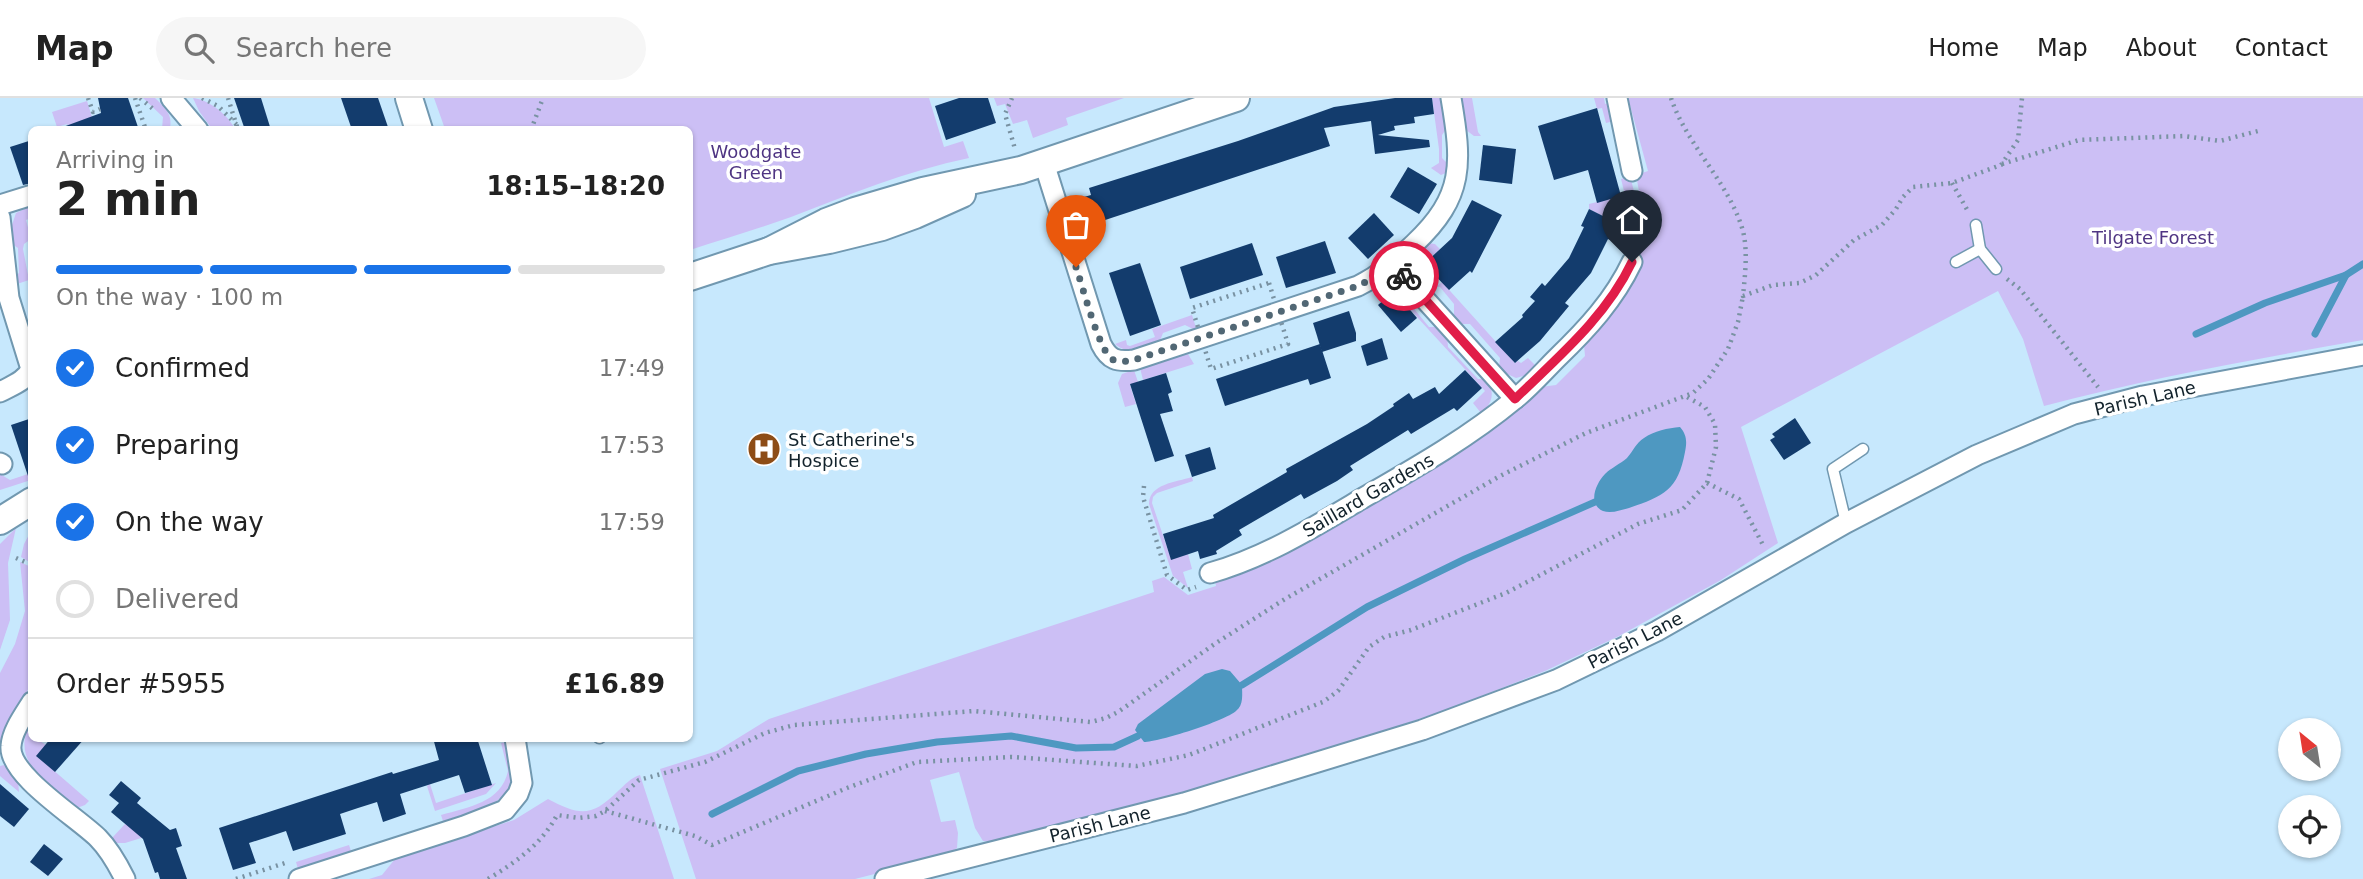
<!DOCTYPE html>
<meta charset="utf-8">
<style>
:root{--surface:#fff;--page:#f6f6f6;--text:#222;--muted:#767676;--line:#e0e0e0;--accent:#1a73e8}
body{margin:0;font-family:"DejaVu Sans",sans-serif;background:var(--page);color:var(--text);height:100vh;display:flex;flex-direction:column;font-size:26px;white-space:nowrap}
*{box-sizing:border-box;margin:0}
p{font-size:23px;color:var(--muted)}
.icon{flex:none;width:38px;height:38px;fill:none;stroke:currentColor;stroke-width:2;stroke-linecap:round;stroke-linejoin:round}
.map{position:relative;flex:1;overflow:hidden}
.side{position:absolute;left:28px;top:28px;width:665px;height:616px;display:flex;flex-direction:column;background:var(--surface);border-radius:10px;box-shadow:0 2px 5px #0004}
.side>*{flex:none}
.needle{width:46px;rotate:330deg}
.tools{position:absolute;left:2278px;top:620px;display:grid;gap:14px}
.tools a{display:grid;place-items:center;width:63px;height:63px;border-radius:50%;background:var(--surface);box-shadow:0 2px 5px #0004;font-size:35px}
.pin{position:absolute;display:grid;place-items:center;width:60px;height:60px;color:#fff;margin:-72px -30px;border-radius:50% 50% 50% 0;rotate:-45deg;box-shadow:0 0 7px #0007}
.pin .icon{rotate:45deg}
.courier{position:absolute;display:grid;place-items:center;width:70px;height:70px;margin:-35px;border:5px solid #e11d48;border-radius:50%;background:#fff;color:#222;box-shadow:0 2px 9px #0007}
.summary em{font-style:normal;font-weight:700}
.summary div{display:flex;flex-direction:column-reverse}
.summary{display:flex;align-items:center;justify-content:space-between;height:119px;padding:0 28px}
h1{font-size:46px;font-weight:700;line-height:52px}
.bar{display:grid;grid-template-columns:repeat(4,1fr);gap:10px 7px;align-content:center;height:84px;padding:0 28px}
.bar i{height:9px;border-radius:5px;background:var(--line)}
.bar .active{background:var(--accent)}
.bar p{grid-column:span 4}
.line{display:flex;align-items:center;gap:18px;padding:0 28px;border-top:2px solid var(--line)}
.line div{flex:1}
ol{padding:0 28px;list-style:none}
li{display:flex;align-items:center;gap:21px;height:77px}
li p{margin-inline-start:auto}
li .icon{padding:7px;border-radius:50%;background:var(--accent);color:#fff;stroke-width:4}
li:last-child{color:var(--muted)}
li i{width:38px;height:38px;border:4px solid var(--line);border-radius:50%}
header{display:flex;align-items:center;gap:42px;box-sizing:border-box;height:98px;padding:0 35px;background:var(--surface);border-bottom:2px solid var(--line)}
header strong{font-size:33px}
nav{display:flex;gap:38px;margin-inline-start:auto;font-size:24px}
.search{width:490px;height:63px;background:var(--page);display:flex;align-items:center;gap:18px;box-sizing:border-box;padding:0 24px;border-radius:38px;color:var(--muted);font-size:26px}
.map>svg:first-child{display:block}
.green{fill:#ccbff5}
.water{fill:#4e98c1}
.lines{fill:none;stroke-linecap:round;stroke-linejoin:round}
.stream{stroke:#4e98c1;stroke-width:7}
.building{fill:#133c6d}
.lane-casing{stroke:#7198b0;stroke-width:13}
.street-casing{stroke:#7198b0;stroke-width:23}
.secondary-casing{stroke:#7198b0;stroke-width:30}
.path{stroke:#7992a2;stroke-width:4.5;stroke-dasharray:2 5;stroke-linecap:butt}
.lane{stroke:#fff;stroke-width:10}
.street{stroke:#fff;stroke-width:19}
.secondary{stroke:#fff;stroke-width:26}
.done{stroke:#516774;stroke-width:7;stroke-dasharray:0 12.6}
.route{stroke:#e11d48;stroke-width:9}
.labels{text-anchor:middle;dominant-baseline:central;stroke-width:7;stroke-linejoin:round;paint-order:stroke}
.park-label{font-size:18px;fill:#4f3583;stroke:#fff}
.street-label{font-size:18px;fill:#12222b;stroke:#fff}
.poi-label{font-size:18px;fill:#12222b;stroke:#fff;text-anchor:start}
</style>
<header>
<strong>Map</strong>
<div class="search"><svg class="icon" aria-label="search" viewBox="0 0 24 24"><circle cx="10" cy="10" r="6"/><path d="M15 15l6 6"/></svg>Search here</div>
<nav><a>Home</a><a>Map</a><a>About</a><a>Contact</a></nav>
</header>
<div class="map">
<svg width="2363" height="781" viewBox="0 0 2363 781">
<rect width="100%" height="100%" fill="#c7e8fd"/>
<g class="green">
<path d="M143,0H155C165,10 173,16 170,31H162L163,19Z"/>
<path d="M193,0C209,2 227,16 235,31H212L199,13Z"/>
<path d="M434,0H929L944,49L963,43L969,60C907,73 850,96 791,119C758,131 723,141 690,152V32L445,31Z"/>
<path d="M994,0H1124L1066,20L1068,27L1033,40L1027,22L1013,26L1005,6L997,8Z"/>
<path d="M1432,0H1441L1448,28L1442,37V60L1449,67L1448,74L1441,77L1431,70L1439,65V51Z"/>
<path d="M1460,0H1472L1478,34L1481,38H1474L1466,32Z"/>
<path d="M1594,0H1604L1605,6L1609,5L1614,23L1606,25L1602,10L1597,11Z"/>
<path d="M1628,0H2363V242C2256,261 2149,280 2044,308L2023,241L1998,193L1741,329L1778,445L1721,482L1619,538L1545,573L1451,610L1328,652L1210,687L1063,729L994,744L983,743L975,730L959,674L930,682L941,724L955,722L958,735L957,750L945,758L855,781H696L660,671L717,653L769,621L1154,494L1152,483L1164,479L1188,497L1216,488L1215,482L1263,467L1388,395L1541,289L1556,287L1585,258L1584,247L1622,201L1642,162L1633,158L1645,125L1636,77L1648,73Z"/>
<path d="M87,3L92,19L70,31L67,26L57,29L52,14Z"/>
<path d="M1630,78C1639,113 1642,116 1629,151L1612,143L1620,127L1589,111V106L1625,97L1621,81Z"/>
<path d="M31,108V120L26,122L31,141L24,146L23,151L29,182L14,187L13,180L19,175L18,150L12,146V127L16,115Z"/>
<path d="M1428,145L1435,146L1440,151L1425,165L1426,168L1424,171L1430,179L1424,184L1413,165L1415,159Z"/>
<path d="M1434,182L1438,187L1442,184L1515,265L1518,263L1521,265L1528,260L1537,269L1530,276L1516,280L1503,274L1499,269L1500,260L1470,226H1461L1454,217V206L1440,189L1428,188Z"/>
<path d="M1413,200L1416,202L1415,212L1429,229H1440L1447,238L1448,249L1478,281H1487C1495,295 1493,305 1481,315L1473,305L1485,293L1406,207Z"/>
<path d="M1192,217L1197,233L1185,227L1163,235L1159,245C1143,251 1129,258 1115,246L1126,242L1127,247L1130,248L1155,239L1152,231Z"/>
<path d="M1188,256L1194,266L1143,282L1140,270Z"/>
<path d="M1134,272L1138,284L1130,287L1136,306L1125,309L1118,285L1122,276Z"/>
<path d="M31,375V382L0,392V376L10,382Z"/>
<path d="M1192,379L1193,383L1157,395L1153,399L1152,405L1171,461L1188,456L1192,471L1183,474L1188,490L1173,478L1149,406C1149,386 1176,384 1192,379Z"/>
<path d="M16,430L8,465L10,522L0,552V446Z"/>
<path d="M31,433V465L21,459L24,446Z"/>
<path d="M20,464L31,469V585L0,650V575L15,546L25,513Z"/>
<path d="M27,632L31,636L32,640L37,641L46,647L37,658L89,703L85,707L77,710C53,690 14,668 27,632Z"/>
<path d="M507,644C509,654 514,666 513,676C511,709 467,715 443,723L441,717C468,709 501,705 508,673L501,645Z"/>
<path d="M4,667L18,683L19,694L0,678V668Z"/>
<path d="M640,677L674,781H369L382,777L395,761L514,722L548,701C580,718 592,719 618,693C625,687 630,680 640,677Z"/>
<path d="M496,685L486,696L435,713L427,688L430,686L436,705Z"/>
<path d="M125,726L151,737L125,745H116L112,740Z"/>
<path d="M349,747L351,753L298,771L296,764Z"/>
</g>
<g class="water">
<path d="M1680,329C1687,337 1687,344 1685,354C1678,392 1664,398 1629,410C1621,412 1611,416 1603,413C1587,406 1596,385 1605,376C1611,370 1620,366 1627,360C1633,353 1636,345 1644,340C1654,333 1668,330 1680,329Z"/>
<path d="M1222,571L1230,573L1242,587C1242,596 1244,607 1236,613C1225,623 1159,644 1144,644L1135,632L1138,626L1205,576Z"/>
</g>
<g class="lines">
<g class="stream">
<path d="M2196,236L2265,205L2346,177"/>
<path d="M2315,236L2346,177L2363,166"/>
<path d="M1242,587L1367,509L1465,461L1595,404"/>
<path d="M712,716L798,673L866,656L937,644L1011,638L1076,650L1114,649L1138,638"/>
</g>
</g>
<g class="building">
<path d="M98,0H128L139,32H64L63,29L101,15Z"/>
<path d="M234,0H261L271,32H245Z"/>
<path d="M341,0H378L389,32H352Z"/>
<path d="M959,0H988L996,25L946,42L935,8Z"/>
<path d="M1395,0H1432L1434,16L1414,19L1415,25L1394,28L1395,32L1378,37L1429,42L1430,49L1375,56L1371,23L1324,30L1330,48L1093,126L1084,99L1091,97L1089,90L1238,43L1334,9Z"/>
<path d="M1597,10L1621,98L1597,105L1588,72L1554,82L1538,28Z"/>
<path d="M32,42V85L23,87L10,49Z"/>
<path d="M1483,47L1516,51L1512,86L1479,82Z"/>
<path d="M1408,69L1437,86L1419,116L1390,99Z"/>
<path d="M1472,102L1502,117L1472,175L1470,173L1449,192L1424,166L1452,140Z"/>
<path d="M1589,111L1621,127L1612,143L1608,141L1591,175L1565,205L1569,208L1540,243L1515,265L1495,244L1523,219L1522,217L1535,203L1530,199L1542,185L1545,188L1569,160L1584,129L1581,128Z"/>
<path d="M1374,115L1394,137L1368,161L1348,140Z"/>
<path d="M1325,143L1336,175L1286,190L1276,159Z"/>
<path d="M1252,145L1263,177L1190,201L1180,169Z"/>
<path d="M1140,165L1161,227L1130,238L1109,175Z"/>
<path d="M1394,193L1417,220L1401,234L1378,207Z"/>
<path d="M1349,213L1356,235V243L1322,254L1313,225Z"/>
<path d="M1382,240L1388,261L1367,268L1361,248Z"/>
<path d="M1320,246L1331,280L1310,287L1308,281L1225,308L1216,281Z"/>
<path d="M1465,272L1482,290L1457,313L1454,310L1411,336L1408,332L1350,368L1353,372L1337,383L1304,401L1301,396L1239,432L1242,437L1216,453L1217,456L1200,461L1198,453L1171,462L1163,436L1214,420L1213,417L1287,374L1286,371L1367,326L1394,308L1393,306L1409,295L1413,301L1435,289L1439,296Z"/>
<path d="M1166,275L1172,294L1168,296L1173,313L1160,316L1174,358L1155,364L1130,286Z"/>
<path d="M32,320V378H28L11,327Z"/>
<path d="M1795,320L1811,345L1784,362L1770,342L1775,339L1772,336Z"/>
<path d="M1210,349L1216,371L1192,379L1185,357Z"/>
<path d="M51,640H85L55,674L36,658Z"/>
<path d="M433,640H477L492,687L465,695L459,677L400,696L406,716L383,724L377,704L358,710L340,716L346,736L293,753L286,733L268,739L249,745L256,765L233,772L219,730L392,674L393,676L439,662Z"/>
<path d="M121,683L141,700L137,705L170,732L176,730L182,748L176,750L187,781H160L158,774L155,775L143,741L111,714L119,705L109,697Z"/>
<path d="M0,686L29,711L14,729L0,718Z"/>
<path d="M44,746L63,761L48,778L30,764Z"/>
</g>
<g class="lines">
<defs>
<g id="lane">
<path d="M1976,127L1980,151L1996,171"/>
<path d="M1956,164L1980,151"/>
<path d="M1846,425L1833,371L1863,351"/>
<path d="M599,640H600"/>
</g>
<g id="street">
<path d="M171,0L198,32"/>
<path d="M1617,0L1632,73"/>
<path d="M1044,65L1101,246C1109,262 1117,264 1134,262L1358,188C1380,177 1396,163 1414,146C1465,98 1462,65 1451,0"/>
<path d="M0,107L32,97"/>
<path d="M0,119L9,200L31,271C26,283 11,288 0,294"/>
<path d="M1393,166L1515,301"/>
<path d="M0,365L2,366"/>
<path d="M1210,475C1266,459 1314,429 1363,400C1415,370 1468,340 1515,301C1530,289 1543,274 1557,260C1587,231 1614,202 1632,164"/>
<path d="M32,604C24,617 12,633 11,648C8,677 78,720 98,740C110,752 118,767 125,781"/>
<path d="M299,781L464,728L505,712L518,696L522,685L515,640"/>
<path d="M885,781L1184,705L1422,632L1556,582L1657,533L1846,425L1977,357L2074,316L2143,298L2363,257"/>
</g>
<g id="secondary">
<path d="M409,0L419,32"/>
<path d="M769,153L826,124L855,113L923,93L1021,72L1236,0"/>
<path d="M690,179L769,153L829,142L882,129L915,117L962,96"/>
<path d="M0,423L32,403"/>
</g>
</defs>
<use href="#lane" class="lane-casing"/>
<use href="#street" class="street-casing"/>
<use href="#secondary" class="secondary-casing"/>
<g class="path">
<path d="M88,0L93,14L100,11"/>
<path d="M135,0L146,32"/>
<path d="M140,0L153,11"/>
<path d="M202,0L218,8L237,27"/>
<path d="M228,0L238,32"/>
<path d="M1012,0L1005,16L1015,51"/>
<path d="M1671,0C1687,48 1729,84 1743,133C1748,154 1745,177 1743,198L1773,187L1800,185L1816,177L1854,142L1882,127L1896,111L1903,99L1913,89L1952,85L2001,67L2018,42L2022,0"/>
<path d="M531,32L543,0"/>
<path d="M2002,66L2079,42L2184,38L2220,43L2258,33"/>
<path d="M1952,85L1969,115"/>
<path d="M1635,144L1641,121L1636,91"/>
<path d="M2007,181L2020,191L2098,289"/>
<path d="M1269,185L1288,246L1211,271L1192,210Z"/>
<path d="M1707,385L1739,401L1764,449"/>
<path d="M1144,388L1143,399L1167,477L1187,492L1196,489"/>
<path d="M16,460L32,467"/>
<path d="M605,713L695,738L712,747L847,690L917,664L1012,659L1137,668L1189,657L1323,604L1338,593L1369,549L1384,539L1411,532L1506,495L1638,426L1682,412L1707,385L1716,349L1715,326L1705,309L1687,299"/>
<path d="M236,781L285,765"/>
<path d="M488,781C516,764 542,746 557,717L579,720L596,718L605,713L639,682L705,664L765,635L794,627L974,613L1091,624L1106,620L1118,614L1216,545L1285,501L1500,378L1586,335L1693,295L1708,281L1728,251L1738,224L1743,198"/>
</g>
<use href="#lane" class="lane"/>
<use href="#street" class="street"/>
<use href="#secondary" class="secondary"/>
</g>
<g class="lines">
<path class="done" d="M1076,169C1082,186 1099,253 1112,261C1118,265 1127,263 1134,262L1358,188L1378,177L1393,166L1404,178"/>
<path class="route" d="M1404,178L1515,301C1558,259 1606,219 1632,164"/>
</g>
<defs>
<symbol id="hospital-disc" viewBox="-11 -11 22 22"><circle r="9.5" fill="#8d4c16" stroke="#fff"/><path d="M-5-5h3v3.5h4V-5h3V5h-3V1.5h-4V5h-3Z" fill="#fff"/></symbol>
</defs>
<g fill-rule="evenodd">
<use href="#hospital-disc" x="745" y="332" width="38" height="38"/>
</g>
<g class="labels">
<g class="park-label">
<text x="756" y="53">Woodgate<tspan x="756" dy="21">Green</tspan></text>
<text x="2153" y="139">Tilgate Forest</text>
</g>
<g class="street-label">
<text transform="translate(2145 300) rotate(-13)">Parish Lane</text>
<text transform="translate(1368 397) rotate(-30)">Saillard Gardens</text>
<text transform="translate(1635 542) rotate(-27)">Parish Lane</text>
<text transform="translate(1100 726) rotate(-14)">Parish Lane</text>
</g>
<g class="poi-label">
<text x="788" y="341">St Catherine's<tspan x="788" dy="21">Hospice</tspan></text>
</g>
</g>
</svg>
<div class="tools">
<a><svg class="needle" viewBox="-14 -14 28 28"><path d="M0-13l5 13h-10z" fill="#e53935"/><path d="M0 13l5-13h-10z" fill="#767676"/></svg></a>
<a><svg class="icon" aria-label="locate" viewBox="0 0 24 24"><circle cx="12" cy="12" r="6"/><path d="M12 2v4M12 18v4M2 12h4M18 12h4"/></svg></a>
</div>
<div class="pin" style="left:1076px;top:169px;background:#ea580c"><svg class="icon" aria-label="bag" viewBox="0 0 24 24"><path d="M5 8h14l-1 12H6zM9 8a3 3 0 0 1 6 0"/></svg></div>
<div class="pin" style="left:1632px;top:164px;background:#1f2937"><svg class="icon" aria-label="home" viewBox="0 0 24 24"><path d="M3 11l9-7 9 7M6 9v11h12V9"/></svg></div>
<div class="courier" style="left:1404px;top:178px"><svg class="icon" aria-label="bike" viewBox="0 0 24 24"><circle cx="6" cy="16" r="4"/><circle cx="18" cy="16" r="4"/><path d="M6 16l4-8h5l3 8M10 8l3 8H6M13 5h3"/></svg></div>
<section class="side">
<div class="summary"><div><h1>2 min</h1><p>Arriving in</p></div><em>18:15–18:20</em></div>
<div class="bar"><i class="active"></i><i class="active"></i><i class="active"></i><i></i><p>On the way · 100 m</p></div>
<ol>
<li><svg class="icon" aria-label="check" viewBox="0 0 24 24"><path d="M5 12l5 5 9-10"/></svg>Confirmed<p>17:49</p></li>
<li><svg class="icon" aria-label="check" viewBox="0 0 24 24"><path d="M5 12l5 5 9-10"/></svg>Preparing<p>17:53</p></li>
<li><svg class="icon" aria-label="check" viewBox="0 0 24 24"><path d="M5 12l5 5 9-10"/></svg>On the way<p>17:59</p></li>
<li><i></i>Delivered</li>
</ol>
<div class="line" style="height:91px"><div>Order #5955</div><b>£16.89</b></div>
</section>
</div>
